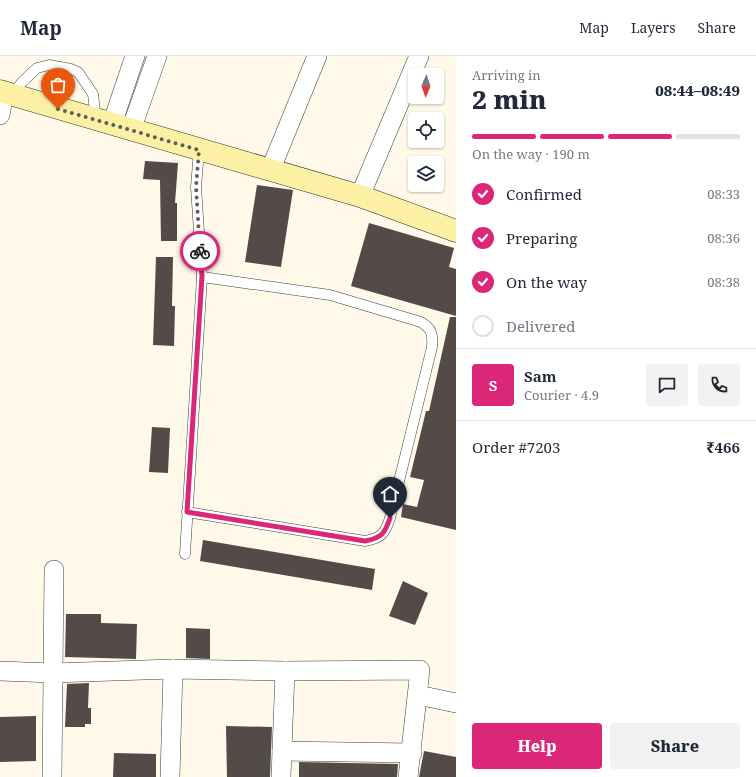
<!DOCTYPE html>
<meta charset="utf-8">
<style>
:root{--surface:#fff;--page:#f2f2f3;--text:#1f2937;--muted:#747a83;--line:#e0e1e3;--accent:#db2777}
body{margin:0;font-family:"Noto Serif",serif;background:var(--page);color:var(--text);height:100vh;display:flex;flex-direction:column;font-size:15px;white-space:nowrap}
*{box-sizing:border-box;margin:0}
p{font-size:13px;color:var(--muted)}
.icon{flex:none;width:22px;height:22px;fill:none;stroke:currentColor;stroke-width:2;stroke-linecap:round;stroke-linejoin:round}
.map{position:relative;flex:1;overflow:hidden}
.panel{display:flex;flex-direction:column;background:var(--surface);width:300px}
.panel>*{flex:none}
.needle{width:26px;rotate:182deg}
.controls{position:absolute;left:408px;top:12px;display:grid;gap:8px}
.controls a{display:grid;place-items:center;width:36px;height:36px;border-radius:4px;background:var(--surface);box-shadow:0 1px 3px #0004;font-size:20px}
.pin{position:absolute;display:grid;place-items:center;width:34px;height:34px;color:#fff;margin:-41px -17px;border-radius:50% 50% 50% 0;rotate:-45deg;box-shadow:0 0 4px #0007}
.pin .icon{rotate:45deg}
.courier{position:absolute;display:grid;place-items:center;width:40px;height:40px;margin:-20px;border:3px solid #db2777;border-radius:50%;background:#fff;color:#222;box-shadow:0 1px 5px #0007}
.head em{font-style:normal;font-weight:800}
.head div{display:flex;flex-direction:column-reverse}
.head{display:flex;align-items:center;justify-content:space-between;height:68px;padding:0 16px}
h1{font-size:26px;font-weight:800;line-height:30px}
.bar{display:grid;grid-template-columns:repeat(4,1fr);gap:6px 4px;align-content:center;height:48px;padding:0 16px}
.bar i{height:5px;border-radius:3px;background:var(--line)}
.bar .on{background:var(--accent)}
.bar p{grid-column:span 4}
.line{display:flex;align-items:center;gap:10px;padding:0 16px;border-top:1px solid var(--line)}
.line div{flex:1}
.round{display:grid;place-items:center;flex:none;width:42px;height:42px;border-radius:4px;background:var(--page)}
ol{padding:0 16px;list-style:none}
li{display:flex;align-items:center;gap:12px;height:44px}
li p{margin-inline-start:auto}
li .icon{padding:4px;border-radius:50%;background:var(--accent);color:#fff;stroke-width:4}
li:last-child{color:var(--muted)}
li i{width:22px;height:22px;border:2px solid var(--line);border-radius:50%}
.primary-button{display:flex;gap:8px;margin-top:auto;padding:8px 16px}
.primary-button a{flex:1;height:46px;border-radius:4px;background:var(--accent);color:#fff;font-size:16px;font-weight:800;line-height:46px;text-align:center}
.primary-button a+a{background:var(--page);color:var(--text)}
header{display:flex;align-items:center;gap:24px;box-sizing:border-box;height:56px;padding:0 20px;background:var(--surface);border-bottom:1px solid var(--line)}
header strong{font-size:19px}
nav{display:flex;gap:22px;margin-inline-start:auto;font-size:14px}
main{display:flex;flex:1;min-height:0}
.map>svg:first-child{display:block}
.building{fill:#534b47}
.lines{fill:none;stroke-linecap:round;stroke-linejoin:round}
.lane-casing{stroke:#3d3d3d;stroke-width:11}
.street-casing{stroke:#3d3d3d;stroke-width:20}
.secondary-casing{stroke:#2c2c2c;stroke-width:23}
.lane{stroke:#fff;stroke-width:10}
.street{stroke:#fff;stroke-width:19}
.secondary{stroke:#fcf0a5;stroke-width:22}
.done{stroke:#5f5e58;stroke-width:4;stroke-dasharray:0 7.2}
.route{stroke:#db2777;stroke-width:5}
</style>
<header>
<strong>Map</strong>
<nav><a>Map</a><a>Layers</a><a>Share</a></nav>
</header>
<main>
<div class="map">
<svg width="456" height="721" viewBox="0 0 456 721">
<rect width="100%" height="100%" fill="#fef9e9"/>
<g class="building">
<path d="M145,105L178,107L175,147H177V185H161L160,124L143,123Z"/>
<path d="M257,129L293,134L281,211L245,206Z"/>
<path d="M369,167L454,192L449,211L456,213V260L351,230Z"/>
<path d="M156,201H173L172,250H175L174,290L153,289Z"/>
<path d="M450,261H456V474L401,461L403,448L417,451L424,424L410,421L426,355H429Z"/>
<path d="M152,371L170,372L168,417L149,416Z"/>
<path d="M203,484L375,513L372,534L200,505Z"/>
<path d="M403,525L428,537L415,569L389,560Z"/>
<path d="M66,558H101V567L137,568L136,603L65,601Z"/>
<path d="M186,572L210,573V603L186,602Z"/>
<path d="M89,627L88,652H91V668H85V671H65L67,628Z"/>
<path d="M36,660V705L0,706V661Z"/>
<path d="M226,670L272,671L270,721H227Z"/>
<path d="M424,695L456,701V721H419Z"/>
<path d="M114,697L156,698V721H113Z"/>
<path d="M299,706L398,708L397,721H299Z"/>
</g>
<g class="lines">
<defs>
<g id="lane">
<path d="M12,39L22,26L37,12L49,9L71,13L78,16L93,38L96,65"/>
<path d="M187,456L365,485C382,482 385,477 390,462L432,291C433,278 432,273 421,266L330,239L202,221"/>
<path d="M185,498L202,221L196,131L199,94"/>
</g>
<g id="street">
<path d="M0,59L4,37"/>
<path d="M112,68L135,0"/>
<path d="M131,74L157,0"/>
<path d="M270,115L317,0"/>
<path d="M360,140L419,0"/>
<path d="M0,615L53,617L173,613L285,615L420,614L408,721"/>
<path d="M418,639L456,647"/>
<path d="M282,695L412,697"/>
<path d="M52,721L54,514"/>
<path d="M170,721L173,613"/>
<path d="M281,721L285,615"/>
</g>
<path id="secondary" d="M0,35L360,140L456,175"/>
</defs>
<use href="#lane" class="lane-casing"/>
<use href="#street" class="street-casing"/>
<use href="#secondary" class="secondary-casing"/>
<use href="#lane" class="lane"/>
<use href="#street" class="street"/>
<use href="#secondary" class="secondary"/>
</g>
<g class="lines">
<path class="done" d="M58,53L199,94L196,131L200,195"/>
<path class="route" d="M200,195L202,220L187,456L365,485C382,482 385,477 390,462"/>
</g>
</svg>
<div class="controls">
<a><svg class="needle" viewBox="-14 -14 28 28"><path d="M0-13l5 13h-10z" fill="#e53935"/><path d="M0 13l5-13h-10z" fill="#747a83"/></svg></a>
<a><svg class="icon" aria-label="locate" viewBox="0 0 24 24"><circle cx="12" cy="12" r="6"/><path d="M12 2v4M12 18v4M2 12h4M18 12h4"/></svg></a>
<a><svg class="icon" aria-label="layers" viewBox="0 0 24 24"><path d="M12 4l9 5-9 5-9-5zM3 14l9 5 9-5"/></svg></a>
</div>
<div class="pin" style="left:58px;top:53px;background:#ea580c"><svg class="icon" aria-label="bag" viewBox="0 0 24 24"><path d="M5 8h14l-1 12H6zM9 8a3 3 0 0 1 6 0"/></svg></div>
<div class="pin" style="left:390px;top:462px;background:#1f2937"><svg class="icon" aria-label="home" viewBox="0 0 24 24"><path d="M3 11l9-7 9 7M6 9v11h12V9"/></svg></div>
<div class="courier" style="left:200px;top:195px"><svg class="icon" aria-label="bike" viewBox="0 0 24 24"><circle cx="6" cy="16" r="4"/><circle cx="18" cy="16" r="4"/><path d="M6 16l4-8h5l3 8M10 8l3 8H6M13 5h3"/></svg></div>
</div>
<section class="panel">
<div class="head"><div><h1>2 min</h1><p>Arriving in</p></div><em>08:44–08:49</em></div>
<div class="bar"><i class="on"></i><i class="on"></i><i class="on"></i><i></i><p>On the way · 190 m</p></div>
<ol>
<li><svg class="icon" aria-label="check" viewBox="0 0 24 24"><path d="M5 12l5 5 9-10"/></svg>Confirmed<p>08:33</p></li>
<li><svg class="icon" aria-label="check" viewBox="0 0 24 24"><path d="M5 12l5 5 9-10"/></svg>Preparing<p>08:36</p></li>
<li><svg class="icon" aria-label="check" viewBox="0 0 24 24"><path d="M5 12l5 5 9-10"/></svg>On the way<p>08:38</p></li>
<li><i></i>Delivered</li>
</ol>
<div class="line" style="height:72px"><b class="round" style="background:var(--accent);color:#fff">S</b><div><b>Sam</b><p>Courier · 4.9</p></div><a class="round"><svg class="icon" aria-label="chat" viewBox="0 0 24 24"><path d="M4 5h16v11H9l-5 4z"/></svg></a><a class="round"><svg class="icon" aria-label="phone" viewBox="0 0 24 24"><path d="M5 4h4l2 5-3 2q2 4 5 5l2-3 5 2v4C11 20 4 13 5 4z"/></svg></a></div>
<div class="line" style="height:52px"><div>Order #7203</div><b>₹466</b></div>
<div class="primary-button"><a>Help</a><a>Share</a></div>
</section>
</main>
